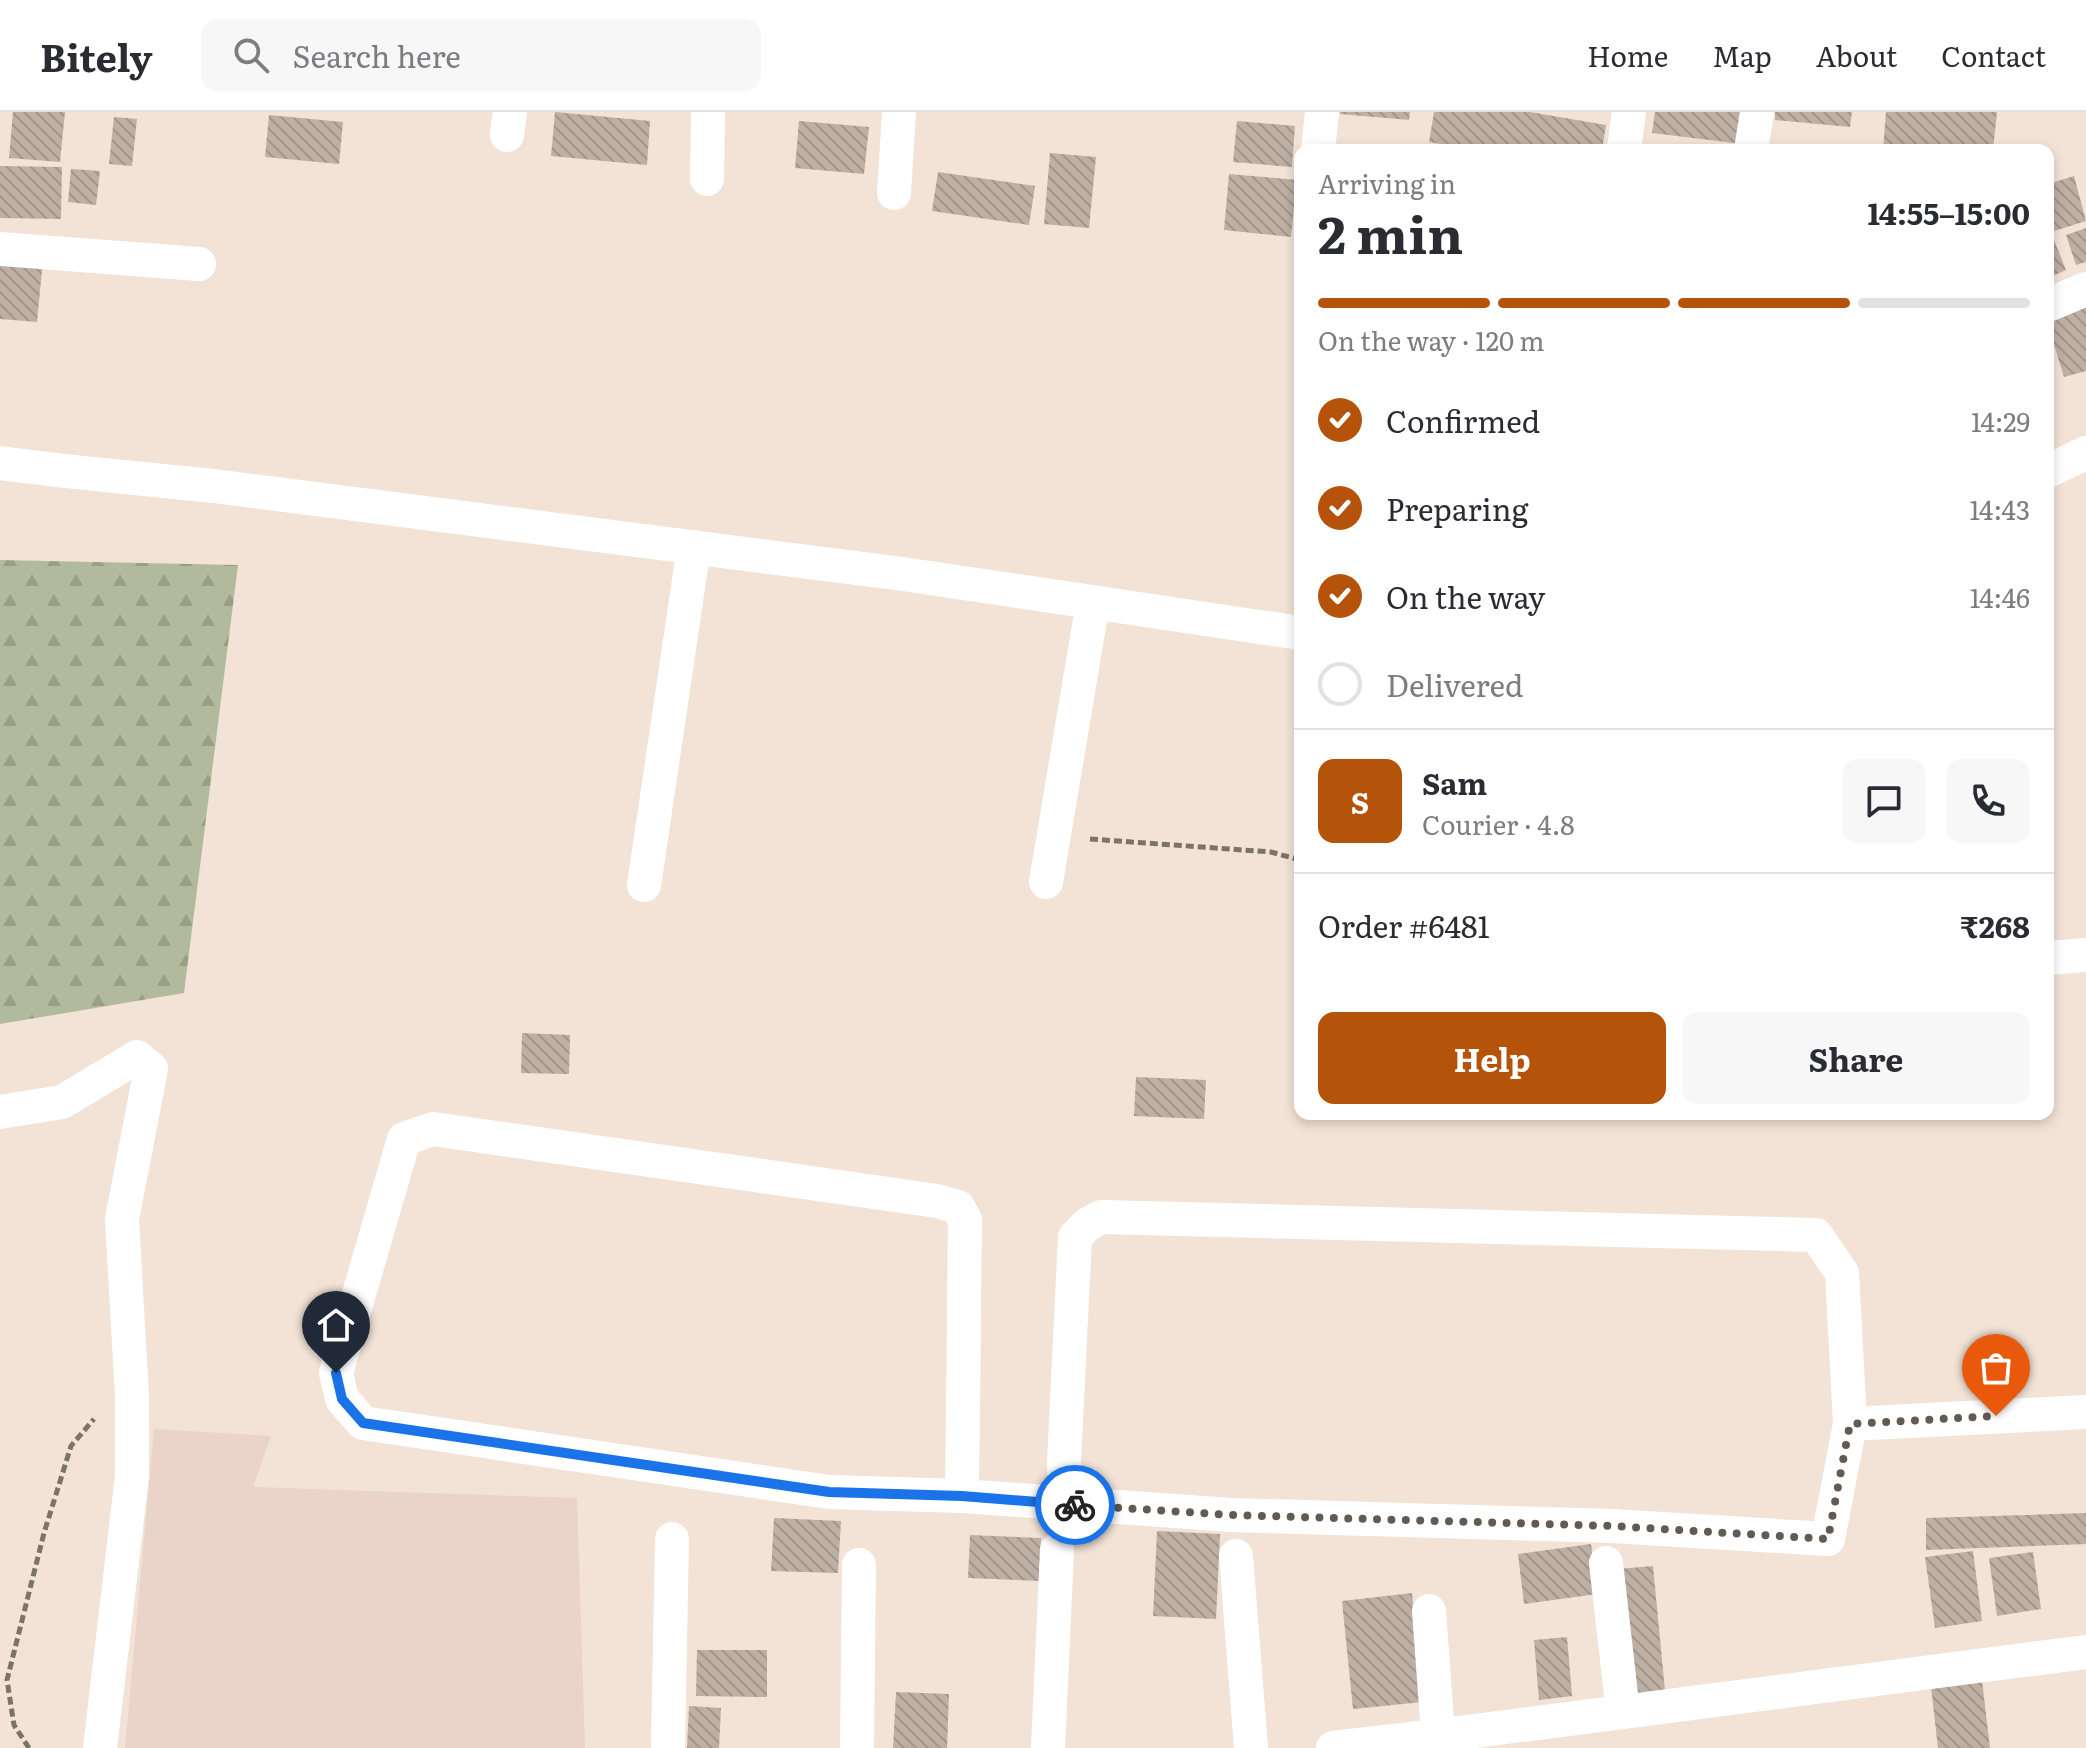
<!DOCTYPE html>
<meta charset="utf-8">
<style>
:root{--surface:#fff;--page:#f7f7f7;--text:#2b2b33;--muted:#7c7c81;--line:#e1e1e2;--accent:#b45309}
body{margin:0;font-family:Literata,serif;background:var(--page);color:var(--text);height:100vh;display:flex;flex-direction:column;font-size:30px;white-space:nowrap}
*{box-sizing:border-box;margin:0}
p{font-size:26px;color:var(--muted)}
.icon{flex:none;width:44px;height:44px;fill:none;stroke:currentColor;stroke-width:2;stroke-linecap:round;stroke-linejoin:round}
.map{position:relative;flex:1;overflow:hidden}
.drawer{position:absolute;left:1294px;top:32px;width:760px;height:976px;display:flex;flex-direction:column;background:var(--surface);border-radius:16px;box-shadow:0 4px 12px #0003}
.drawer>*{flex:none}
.pin{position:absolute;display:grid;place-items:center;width:68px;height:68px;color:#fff;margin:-82px -34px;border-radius:50% 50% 50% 0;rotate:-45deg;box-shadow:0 0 8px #0007}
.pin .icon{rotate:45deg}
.courier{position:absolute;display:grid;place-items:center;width:80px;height:80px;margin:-40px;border:6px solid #1a73e8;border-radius:50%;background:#fff;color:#222;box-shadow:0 2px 10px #0007}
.overview em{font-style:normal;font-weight:700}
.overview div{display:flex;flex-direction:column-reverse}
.overview{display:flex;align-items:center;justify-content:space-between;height:136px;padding:0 24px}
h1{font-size:52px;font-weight:700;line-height:60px}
.bar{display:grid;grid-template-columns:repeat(4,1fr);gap:12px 8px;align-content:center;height:96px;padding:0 24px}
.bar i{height:10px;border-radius:6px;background:var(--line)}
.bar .selected{background:var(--accent)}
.bar p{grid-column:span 4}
.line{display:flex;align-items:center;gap:20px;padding:0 24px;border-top:2px solid var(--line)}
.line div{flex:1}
.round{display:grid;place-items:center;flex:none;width:84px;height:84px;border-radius:16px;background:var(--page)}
ol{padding:0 24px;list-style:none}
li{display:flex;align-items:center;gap:24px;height:88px}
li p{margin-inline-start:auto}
li .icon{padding:8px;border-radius:50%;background:var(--accent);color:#fff;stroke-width:4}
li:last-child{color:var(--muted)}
li i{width:44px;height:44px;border:4px solid var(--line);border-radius:50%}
.primary-button{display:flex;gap:16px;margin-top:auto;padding:16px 24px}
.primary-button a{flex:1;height:92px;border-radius:16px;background:var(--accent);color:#fff;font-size:32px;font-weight:700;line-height:92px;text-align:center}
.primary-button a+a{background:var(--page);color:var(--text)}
header{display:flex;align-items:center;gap:48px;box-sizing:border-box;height:112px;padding:0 40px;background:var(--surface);border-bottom:2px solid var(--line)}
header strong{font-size:38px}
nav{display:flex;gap:44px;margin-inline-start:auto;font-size:28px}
.search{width:560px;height:72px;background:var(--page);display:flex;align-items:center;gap:20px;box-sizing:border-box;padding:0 28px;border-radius:16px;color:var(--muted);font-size:30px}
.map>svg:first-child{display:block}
.education{fill:#ead3c8}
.forest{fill:url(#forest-firs)}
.building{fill:url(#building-back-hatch)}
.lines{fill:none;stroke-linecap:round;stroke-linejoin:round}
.path{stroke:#7b7269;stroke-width:5;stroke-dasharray:8 4;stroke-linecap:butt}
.minor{stroke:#fff;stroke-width:34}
.done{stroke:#635a53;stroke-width:8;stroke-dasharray:0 14.4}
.route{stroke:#1a73e8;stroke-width:10}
</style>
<header>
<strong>Bitely</strong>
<div class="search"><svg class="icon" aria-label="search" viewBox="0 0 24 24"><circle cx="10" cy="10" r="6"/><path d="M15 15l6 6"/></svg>Search here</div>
<nav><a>Home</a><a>Map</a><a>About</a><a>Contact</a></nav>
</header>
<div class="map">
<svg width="2086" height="1636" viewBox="0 0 2086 1636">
<defs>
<pattern id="forest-firs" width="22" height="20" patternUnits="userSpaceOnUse" patternTransform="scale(2)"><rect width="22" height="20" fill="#b1ba9c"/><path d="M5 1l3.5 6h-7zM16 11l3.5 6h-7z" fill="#989f85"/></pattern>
<pattern id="building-back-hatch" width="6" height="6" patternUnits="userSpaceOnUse" patternTransform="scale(2)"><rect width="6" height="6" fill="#bdafa3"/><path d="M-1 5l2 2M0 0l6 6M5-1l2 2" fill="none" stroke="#a2968b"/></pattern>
</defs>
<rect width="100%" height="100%" fill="#f2e3d6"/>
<path class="education" d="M154,1317L271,1324L253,1375L577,1386L585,1636H125Z"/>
<path class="forest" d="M0,448L238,453L184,881L0,912Z"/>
<g class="building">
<path d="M13,0H65L60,50L9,46Z"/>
<path d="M555,0L650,9L647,53L551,44Z"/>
<path d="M1340,0H1410L1409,8L1340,2Z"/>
<path d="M1434,0H1530L1606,13L1602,38H1476L1429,30Z"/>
<path d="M1655,0H1747L1742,32L1652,21Z"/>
<path d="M1775,0H1852L1850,15L1775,8Z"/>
<path d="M1886,0H1997L1993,38H1883Z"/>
<path d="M269,3L343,10L339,52L265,45Z"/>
<path d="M114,5L137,7L132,54L109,52Z"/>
<path d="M799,9L869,15L864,62L795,56Z"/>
<path d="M1237,9L1295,14L1292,55L1233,50Z"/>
<path d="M1050,41L1096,45L1089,116L1044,112Z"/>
<path d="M0,54L62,55L61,107L0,106Z"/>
<path d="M71,57L100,59L96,93L68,90Z"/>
<path d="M938,60L1035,74L1029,113L932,99Z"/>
<path d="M1229,62L1297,68L1291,125L1224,118Z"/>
<path d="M2074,64L2086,109L2048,121V72Z"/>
<path d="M2086,116V150L2076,153L2066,123Z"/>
<path d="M2054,128L2066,158L2048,166V130Z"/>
<path d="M43,148L37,210L0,207V153Z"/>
<path d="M2086,182V259L2064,265L2048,213V194Z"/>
<path d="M522,921L570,923L569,962L521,961Z"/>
<path d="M1136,965L1206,968L1204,1007L1134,1004Z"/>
<path d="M2086,1401V1432L1926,1438V1406Z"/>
<path d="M774,1406L841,1409L838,1461L771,1459Z"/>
<path d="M1157,1419L1220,1422L1216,1507L1153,1504Z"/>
<path d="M970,1423L1041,1426L1039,1469L968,1466Z"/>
<path d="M1591,1432L1597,1482L1524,1492L1518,1442Z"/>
<path d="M1973,1439L1982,1509L1935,1516L1925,1445Z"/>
<path d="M2033,1440L2041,1497L1997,1504L1989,1446Z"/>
<path d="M1653,1454L1666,1589L1630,1593L1617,1457Z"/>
<path d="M1412,1481L1423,1590L1353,1597L1342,1489Z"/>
<path d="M1567,1525L1572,1584L1539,1588L1534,1528Z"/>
<path d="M697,1538H767V1585L696,1584Z"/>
<path d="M1981,1560L1990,1636H1938L1930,1566Z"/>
<path d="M896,1580L949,1582L947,1636H893Z"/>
<path d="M689,1594L721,1596L719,1636H687Z"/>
</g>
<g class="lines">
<g class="path">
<path d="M1090,727L1271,740L1300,748"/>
<path d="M29,1636L14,1613L7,1568L44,1421L71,1334L94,1307"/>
</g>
<g class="minor">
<path d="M507,23L510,0"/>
<path d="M1318,38L1322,0"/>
<path d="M1624,38L1629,0"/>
<path d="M1751,38L1757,0"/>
<path d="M707,67L708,0"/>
<path d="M894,81L899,0"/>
<path d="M0,137L199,152"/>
<path d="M2048,193L2086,177"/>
<path d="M0,351L65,359L213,374L903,462L1300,521"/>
<path d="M2048,359L2086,341"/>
<path d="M1046,770L1093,490"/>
<path d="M644,773L694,435"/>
<path d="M2048,846L2086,843"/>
<path d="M0,1000L62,990L137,945L151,957L122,1107L132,1285V1364L100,1636"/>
<path d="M962,1384L965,1108L958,1095L937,1089L433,1017L404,1027L336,1261L342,1287L363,1311L829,1380L962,1384L1231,1403L1612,1414L1828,1427L1850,1312"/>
<path d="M1065,1392L1064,1350L1075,1125L1088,1112L1101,1105L1816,1123L1842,1161L1850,1312L2086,1300"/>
<path d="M1236,1444L1251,1636"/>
<path d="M1606,1451L1623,1600"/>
<path d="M1429,1499L1439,1636"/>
<path d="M668,1636L672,1427"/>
<path d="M857,1636L859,1453"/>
<path d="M1048,1636L1057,1438"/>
<path d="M1333,1636L1437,1624L2086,1540"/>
</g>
</g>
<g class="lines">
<path class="done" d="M1075,1393L1231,1403L1612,1414L1828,1427L1850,1312L1996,1304"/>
<path class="route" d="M336,1261L342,1287L363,1311L829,1380L962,1384L1075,1393"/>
</g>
</svg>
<div class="pin" style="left:1996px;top:1304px;background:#ea580c"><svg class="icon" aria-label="bag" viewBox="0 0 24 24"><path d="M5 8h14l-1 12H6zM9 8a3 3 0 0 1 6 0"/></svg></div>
<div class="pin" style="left:336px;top:1261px;background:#1f2937"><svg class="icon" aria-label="home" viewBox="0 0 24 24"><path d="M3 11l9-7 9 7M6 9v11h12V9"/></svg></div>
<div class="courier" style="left:1075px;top:1393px"><svg class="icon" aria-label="bike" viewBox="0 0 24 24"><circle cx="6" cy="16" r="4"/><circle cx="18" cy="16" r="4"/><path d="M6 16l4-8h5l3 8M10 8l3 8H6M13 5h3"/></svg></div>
<section class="drawer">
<div class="overview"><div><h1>2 min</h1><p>Arriving in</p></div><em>14:55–15:00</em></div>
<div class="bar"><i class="selected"></i><i class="selected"></i><i class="selected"></i><i></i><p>On the way · 120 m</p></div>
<ol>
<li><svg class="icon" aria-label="check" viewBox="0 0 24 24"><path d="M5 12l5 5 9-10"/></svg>Confirmed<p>14:29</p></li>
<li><svg class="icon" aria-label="check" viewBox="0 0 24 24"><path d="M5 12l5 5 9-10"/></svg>Preparing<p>14:43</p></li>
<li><svg class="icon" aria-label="check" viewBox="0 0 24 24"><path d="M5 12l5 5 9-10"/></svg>On the way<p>14:46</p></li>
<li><i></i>Delivered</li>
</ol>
<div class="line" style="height:144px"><b class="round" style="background:var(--accent);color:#fff">S</b><div><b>Sam</b><p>Courier · 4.8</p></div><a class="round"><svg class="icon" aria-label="chat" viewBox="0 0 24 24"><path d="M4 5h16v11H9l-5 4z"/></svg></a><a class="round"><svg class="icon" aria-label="phone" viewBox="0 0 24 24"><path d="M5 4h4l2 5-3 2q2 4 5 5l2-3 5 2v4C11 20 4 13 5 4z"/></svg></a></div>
<div class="line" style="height:104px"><div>Order #6481</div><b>₹268</b></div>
<div class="primary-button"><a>Help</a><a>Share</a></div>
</section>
</div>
